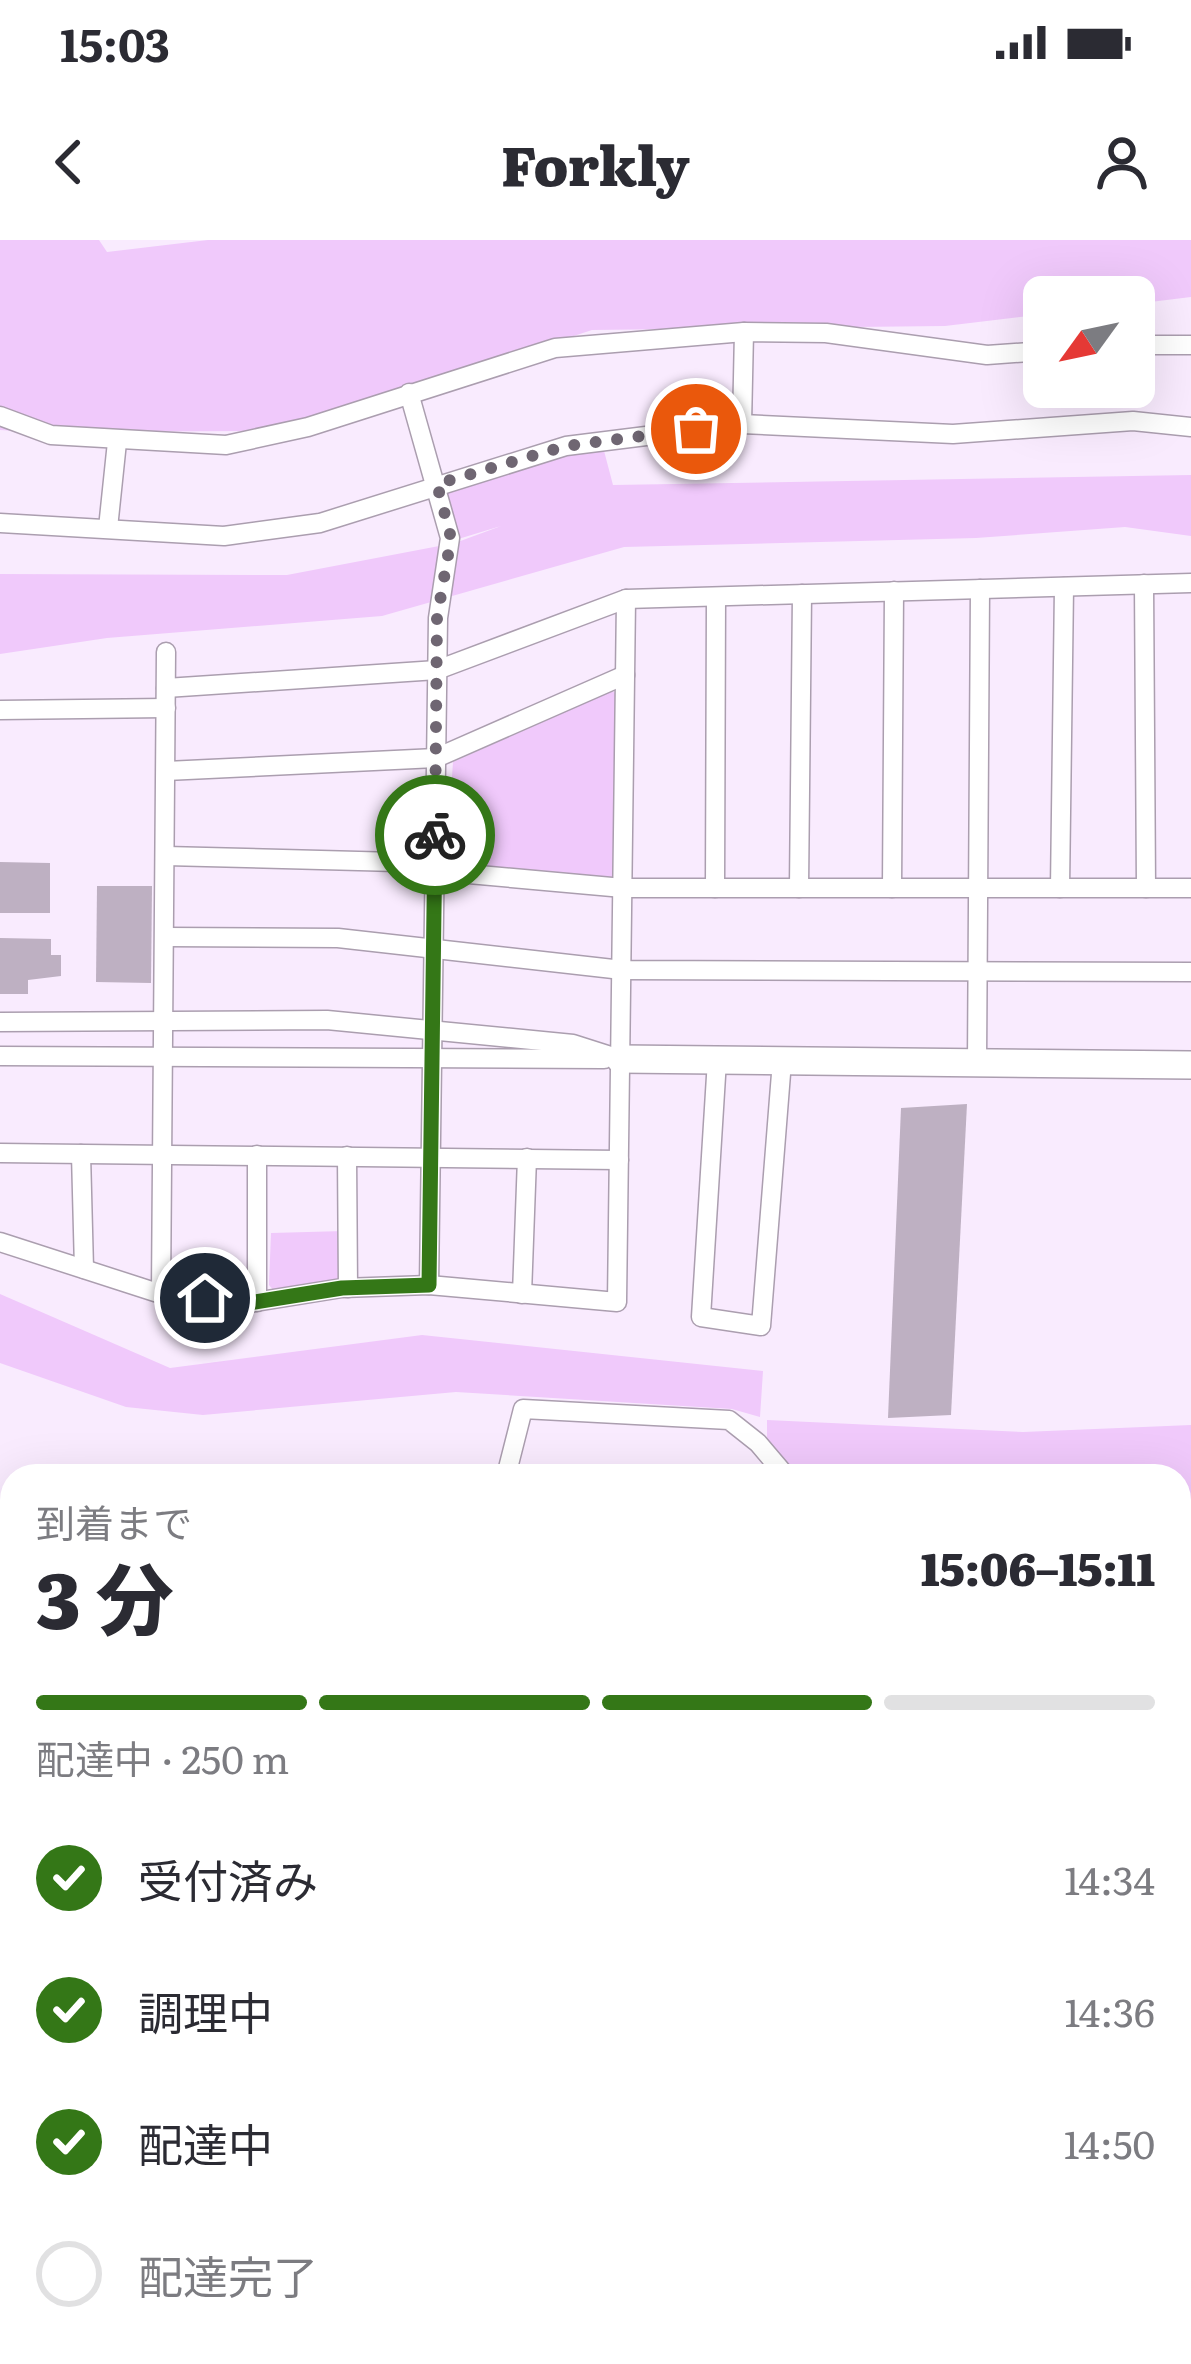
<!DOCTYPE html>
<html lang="ja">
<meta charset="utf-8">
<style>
:root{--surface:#fff;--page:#f7f7f7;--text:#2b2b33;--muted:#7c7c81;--line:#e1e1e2;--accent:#347717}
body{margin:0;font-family:Literata,"Noto Sans JP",serif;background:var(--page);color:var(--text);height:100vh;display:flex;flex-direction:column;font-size:45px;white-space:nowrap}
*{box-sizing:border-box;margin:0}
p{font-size:39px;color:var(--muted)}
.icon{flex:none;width:66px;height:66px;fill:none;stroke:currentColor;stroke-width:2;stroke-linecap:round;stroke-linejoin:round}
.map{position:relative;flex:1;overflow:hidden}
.drawer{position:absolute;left:0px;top:1224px;width:1191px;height:900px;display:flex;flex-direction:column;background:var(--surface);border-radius:36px 36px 0 0;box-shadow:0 12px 48px #0002}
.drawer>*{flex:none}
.needle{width:78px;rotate:237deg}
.controls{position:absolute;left:1023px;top:36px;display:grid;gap:24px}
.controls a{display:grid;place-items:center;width:132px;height:132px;border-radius:18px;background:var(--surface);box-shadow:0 12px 48px #0002;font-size:60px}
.pin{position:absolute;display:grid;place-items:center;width:102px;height:102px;color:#fff;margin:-51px;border:6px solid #fff;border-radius:50%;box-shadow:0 3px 12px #0007}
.courier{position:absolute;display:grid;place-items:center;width:120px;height:120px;margin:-60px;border:9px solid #347717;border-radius:50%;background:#fff;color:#222;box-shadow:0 3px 15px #0007}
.overview em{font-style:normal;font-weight:800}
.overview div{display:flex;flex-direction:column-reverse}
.overview{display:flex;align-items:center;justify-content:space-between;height:204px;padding:0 36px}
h1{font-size:78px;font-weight:800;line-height:90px}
.bar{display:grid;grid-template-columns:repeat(4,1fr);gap:18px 12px;align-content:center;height:144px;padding:0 36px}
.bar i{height:15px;border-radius:9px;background:var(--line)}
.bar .selected{background:var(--accent)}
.bar p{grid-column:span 4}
ol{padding:0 36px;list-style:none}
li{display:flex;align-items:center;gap:36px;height:132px}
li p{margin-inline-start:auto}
li .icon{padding:12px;border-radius:50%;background:var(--accent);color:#fff;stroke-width:4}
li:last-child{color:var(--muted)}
li i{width:66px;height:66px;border:6px solid var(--line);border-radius:50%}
.status{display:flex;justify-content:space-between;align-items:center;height:84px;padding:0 60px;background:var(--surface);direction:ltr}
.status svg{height:33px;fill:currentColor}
header{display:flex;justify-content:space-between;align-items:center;height:156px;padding:0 36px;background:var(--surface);font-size:54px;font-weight:800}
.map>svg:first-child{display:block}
.green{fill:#f0c9fb}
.building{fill:#beb0c2}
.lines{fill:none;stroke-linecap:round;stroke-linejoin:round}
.street-casing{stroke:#ab9eaf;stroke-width:21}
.secondary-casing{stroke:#ab9eaf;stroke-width:30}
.path{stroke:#958b98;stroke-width:3;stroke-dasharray:12 6;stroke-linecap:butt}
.street{stroke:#fff;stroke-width:18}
.secondary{stroke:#fff;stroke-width:27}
.done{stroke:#6f6672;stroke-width:12;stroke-dasharray:0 21.6}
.route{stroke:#347717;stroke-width:15}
</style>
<div class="status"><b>15:03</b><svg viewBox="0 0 49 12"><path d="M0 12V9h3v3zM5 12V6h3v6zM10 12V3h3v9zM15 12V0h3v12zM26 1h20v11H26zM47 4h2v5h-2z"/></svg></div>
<header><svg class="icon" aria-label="back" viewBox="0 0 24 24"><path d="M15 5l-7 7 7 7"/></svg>Forkly<svg class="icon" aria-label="person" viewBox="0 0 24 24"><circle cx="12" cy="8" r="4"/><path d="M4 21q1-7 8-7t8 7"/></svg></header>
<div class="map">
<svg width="1191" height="2124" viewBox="0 0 1191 2124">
<rect width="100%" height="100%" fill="#f9ebfe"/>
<g class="green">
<path d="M0,0H99L107,12L208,0H1191V57L1134,64V57H1044V74L945,86L592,90L283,191L32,192L0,190Z"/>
<path d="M603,207L613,245L1191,235V296L1125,287L976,298L624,307L382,376L107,398L0,414V334L287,335L455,303L501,286L455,300L444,255L448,246Z"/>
<path d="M612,451L622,457L621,633L611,641L457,624L447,612L453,522Z"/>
<path d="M344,991V1036L336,1045L275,1052L269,1045L271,993Z"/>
<path d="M0,1054L170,1128L422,1095L763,1131L760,1177L732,1169L456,1152L203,1175L126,1167L0,1123Z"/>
<path d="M767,1180L1023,1192L1191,1185V1367L1179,1365V1236H767Z"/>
</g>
<g class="building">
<path d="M0,622L50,623V673H0Z"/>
<path d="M97,646H152L151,743L96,742Z"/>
<path d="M0,698L51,699V715H61V736L28,740V754H0Z"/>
<path d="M967,864L951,1175L888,1178L901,868Z"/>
<path d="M0,1422L12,1425V1512L1,1544Z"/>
</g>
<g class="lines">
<defs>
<g id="street">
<path d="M1134,105H1191"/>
<path d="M409,153L450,298L438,378L429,1045"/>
<path d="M0,176L51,195L226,205L308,187L555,108L744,92L826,93L987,115L1044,111"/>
<path d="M742,184L744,92"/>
<path d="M0,283L224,296L320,283L566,206L742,184L953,194L1133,181L1191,187"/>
<path d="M108,288L117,202"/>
<path d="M1144,344L1146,648"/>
<path d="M166,448L437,430L626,359L1191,343"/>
<path d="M0,470L166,468"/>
<path d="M166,531L436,518L625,435"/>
<path d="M166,616L435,623"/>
<path d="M435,631L623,648H1191"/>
<path d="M715,648L716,357"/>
<path d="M799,648L802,354"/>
<path d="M892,648L894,351"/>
<path d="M1060,648L1064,347"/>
<path d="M166,697L338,698L622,730L1191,732"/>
<path d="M0,782L327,780L573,804L620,819"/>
<path d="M0,816L604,819"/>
<path d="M717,820L701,1077L761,1086L782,821"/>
<path d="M977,823L980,349"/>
<path d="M0,913L619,920"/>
<path d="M81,914L84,1029"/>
<path d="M257,915V1062"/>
<path d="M347,916L348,1048"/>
<path d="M0,1002L161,1054L249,1063L342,1048L429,1045L617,1062L626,359"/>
<path d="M161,1054L166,412"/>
<path d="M522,1054L527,918"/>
<path d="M506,1236L523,1169L729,1180L758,1203L786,1236"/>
<path d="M0,1272L12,1275"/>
<path d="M1179,1365L1191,1366"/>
<path d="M1179,1441L1191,1440"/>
<path d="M1179,1501L1191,1508"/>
<path d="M1179,1625L1191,1633"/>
<path d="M1179,1928L1191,1940"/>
<path d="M1179,2055L1191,2067"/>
<path d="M729,2112L748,2124"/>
<path d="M900,2112L919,2124"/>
<path d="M1082,2112L1097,2124"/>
<path d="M517,2124L519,2112"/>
<path d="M759,2124L764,2112"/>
</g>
<g id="secondary">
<path d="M620,819L1191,825"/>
<path d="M0,1411L12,1414"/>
<path d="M1179,1784L1191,1791"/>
</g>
</defs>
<use href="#street" class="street-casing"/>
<use href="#secondary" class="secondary-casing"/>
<path class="path" d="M0,1805L12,1800"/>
<use href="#street" class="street"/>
<use href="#secondary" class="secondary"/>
</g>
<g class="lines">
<path class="done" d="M435,595L437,378L451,298L437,244L566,206L696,189"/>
<path class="route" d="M205,1058L249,1063L342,1048L429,1045L435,595"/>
</g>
</svg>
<div class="controls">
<a><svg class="needle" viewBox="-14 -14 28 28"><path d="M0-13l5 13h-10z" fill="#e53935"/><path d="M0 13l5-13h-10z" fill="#7c7c81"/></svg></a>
</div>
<div class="pin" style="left:696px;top:189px;background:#ea580c"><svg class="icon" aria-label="bag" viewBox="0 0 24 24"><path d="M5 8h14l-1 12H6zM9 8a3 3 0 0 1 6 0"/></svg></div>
<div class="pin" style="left:205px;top:1058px;background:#1f2937"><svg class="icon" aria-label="home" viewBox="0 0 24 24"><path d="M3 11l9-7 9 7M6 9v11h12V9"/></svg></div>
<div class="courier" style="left:435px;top:595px"><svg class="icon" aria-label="bike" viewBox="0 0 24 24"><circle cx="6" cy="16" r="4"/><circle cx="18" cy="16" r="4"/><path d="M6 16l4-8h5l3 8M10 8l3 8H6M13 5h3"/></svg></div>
<section class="drawer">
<div class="overview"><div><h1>3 分</h1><p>到着まで</p></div><em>15:06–15:11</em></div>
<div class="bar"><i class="selected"></i><i class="selected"></i><i class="selected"></i><i></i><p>配達中 · 250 m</p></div>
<ol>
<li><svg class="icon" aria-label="check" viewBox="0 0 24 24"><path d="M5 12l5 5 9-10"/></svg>受付済み<p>14:34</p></li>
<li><svg class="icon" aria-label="check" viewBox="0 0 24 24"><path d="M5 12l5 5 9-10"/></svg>調理中<p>14:36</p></li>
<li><svg class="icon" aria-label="check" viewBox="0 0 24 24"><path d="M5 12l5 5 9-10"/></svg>配達中<p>14:50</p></li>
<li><i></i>配達完了</li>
</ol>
</section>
</div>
